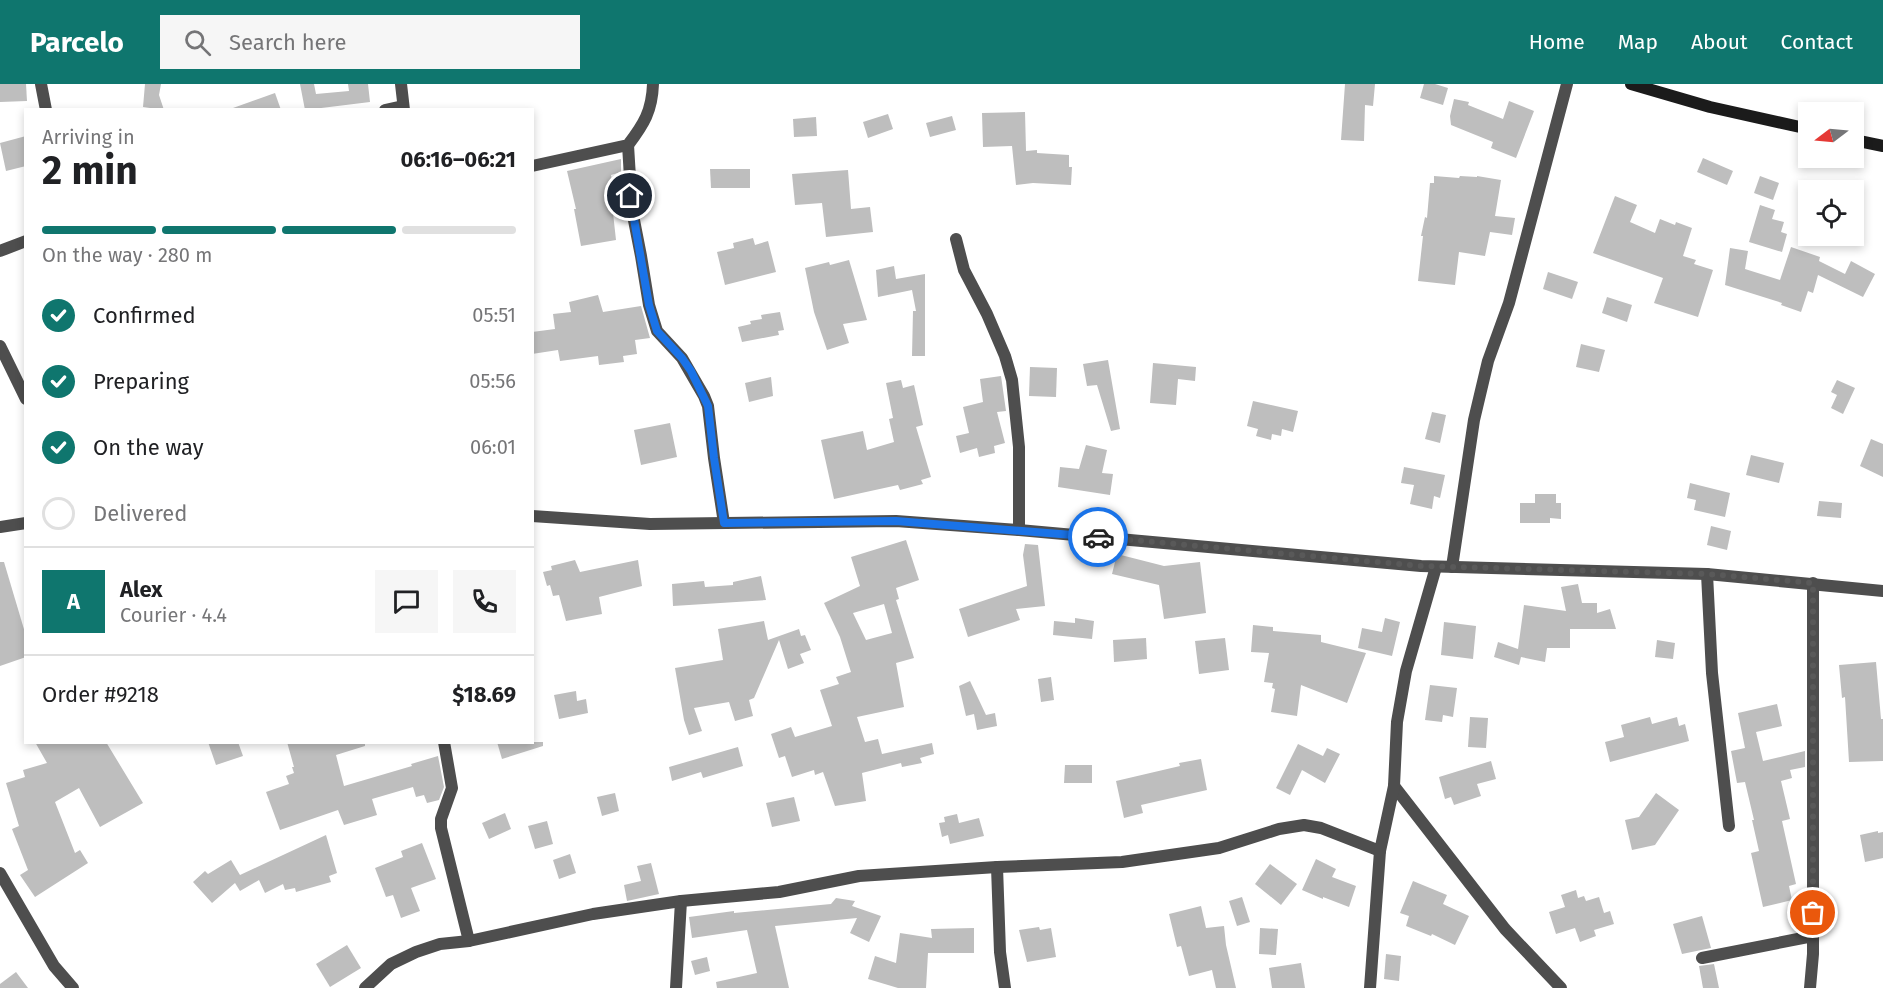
<!DOCTYPE html>
<meta charset="utf-8">
<style>
:root{--surface:#fff;--page:#f6f6f6;--text:#202124;--muted:#757577;--line:#e0e0e0;--accent:#0f766e}
body{margin:0;font-family:"Fira Sans",sans-serif;background:var(--page);color:var(--text);height:100vh;display:flex;flex-direction:column;font-size:22px;white-space:nowrap}
*{box-sizing:border-box;margin:0}
p{font-size:20px;color:var(--muted)}
.icon{flex:none;width:33px;height:33px;fill:none;stroke:currentColor;stroke-width:2;stroke-linecap:round;stroke-linejoin:round}
.map{position:relative;flex:1;overflow:hidden}
.panel{position:absolute;left:24px;top:24px;width:510px;height:636px;display:flex;flex-direction:column;background:var(--surface);border-radius:0px;box-shadow:0 3px 9px #0003}
.panel>*{flex:none}
.needle{width:39px;rotate:254deg}
.buttons{position:absolute;left:1798px;top:18px;display:grid;gap:12px}
.buttons a{display:grid;place-items:center;width:66px;height:66px;border-radius:0px;background:var(--surface);box-shadow:0 3px 9px #0003;font-size:30px}
.pin{position:absolute;display:grid;place-items:center;width:51px;height:51px;color:#fff;margin:-26px;border:3px solid #fff;border-radius:50%;box-shadow:0 2px 6px #0007}
.courier{position:absolute;display:grid;place-items:center;width:60px;height:60px;margin:-30px;border:4px solid #1a73e8;border-radius:50%;background:#fff;color:#222;box-shadow:0 2px 8px #0007}
.head em{font-style:normal;font-weight:700}
.head div{display:flex;flex-direction:column-reverse}
.head{display:flex;align-items:center;justify-content:space-between;height:102px;padding:0 18px}
h1{font-size:39px;font-weight:700;line-height:45px}
.bar{display:grid;grid-template-columns:repeat(4,1fr);gap:9px 6px;align-content:center;height:72px;padding:0 18px}
.bar i{height:8px;border-radius:4px;background:var(--line)}
.bar .on{background:var(--accent)}
.bar p{grid-column:span 4}
.line{display:flex;align-items:center;gap:15px;padding:0 18px;border-top:2px solid var(--line)}
.line div{flex:1}
.round{display:grid;place-items:center;flex:none;width:63px;height:63px;border-radius:0px;background:var(--page)}
ol{padding:0 18px;list-style:none}
li{display:flex;align-items:center;gap:18px;height:66px}
li p{margin-inline-start:auto}
li .icon{padding:6px;border-radius:50%;background:var(--accent);color:#fff;stroke-width:4}
li:last-child{color:var(--muted)}
li i{width:33px;height:33px;border:3px solid var(--line);border-radius:50%}
header{display:flex;align-items:center;gap:36px;box-sizing:border-box;height:84px;padding:0 30px;background:var(--accent);color:#fff}
header strong{font-size:28px}
nav{display:flex;gap:33px;margin-inline-start:auto;font-size:21px}
.search{width:420px;height:54px;background:var(--page);display:flex;align-items:center;gap:15px;box-sizing:border-box;padding:0 21px;border-radius:0px;color:var(--muted);font-size:22px}
.map>svg:first-child{display:block}
.building{fill:#bebebe;fill-rule:evenodd}
.lines{fill:none;stroke-linecap:round;stroke-linejoin:round}
.minor{stroke:#4e4e4e;stroke-width:12}
.secondary{stroke:#1b1b1b;stroke-width:12}
.done{stroke:#595959;stroke-width:6;stroke-dasharray:0 10.8}
.route{stroke:#1a73e8;stroke-width:8}
</style>
<header>
<strong>Parcelo</strong>
<div class="search"><svg class="icon" aria-label="search" viewBox="0 0 24 24"><circle cx="10" cy="10" r="6"/><path d="M15 15l6 6"/></svg>Search here</div>
<nav><a>Home</a><a>Map</a><a>About</a><a>Contact</a></nav>
</header>
<div class="map">
<svg width="1883" height="904" viewBox="0 0 1883 904">
<rect width="100%" height="100%" fill="#fff"/>
<g class="building">
<path d="M0,0H26L27,17L0,18Z"/>
<path d="M145,0H161L159,11L164,26L143,23Z"/>
<path d="M300,0H314L316,10L349,7L348,0H368L370,18L305,26Z"/>
<path d="M1345,0H1375L1373,22L1365,21L1364,57L1341,56Z"/>
<path d="M1424,0H1435L1448,4L1443,21L1420,14Z"/>
<path d="M275,9L281,26H234L233,24Z"/>
<path d="M1454,15L1469,18L1468,21L1503,35L1509,17L1534,27L1516,74L1491,64L1493,58L1451,41L1450,32Z"/>
<path d="M1025,28L1026,67L1037,66V69L1069,71V83H1072L1071,101L1033,99L1016,101L1012,62L983,63L982,29Z"/>
<path d="M888,30L893,45L868,54L863,38Z"/>
<path d="M952,32L956,46L930,53L926,39Z"/>
<path d="M816,33L817,52L794,53L793,35Z"/>
<path d="M26,52V82L6,87L0,59Z"/>
<path d="M1703,74L1733,87L1727,101L1697,88Z"/>
<path d="M621,75V88L611,91L613,101L610,102L616,156L581,162L574,125H576L567,87Z"/>
<path d="M710,85H750V104H711Z"/>
<path d="M848,86L851,125L870,123L873,148L826,153L822,119L795,121L792,90Z"/>
<path d="M1434,92L1459,94L1460,92L1477,93V92L1501,96L1495,132L1515,134L1512,151L1490,148L1485,172L1459,168L1455,201L1418,197L1423,152H1421L1425,133L1427,134L1430,99H1434Z"/>
<path d="M1760,92L1779,99L1773,116L1754,109Z"/>
<path d="M1615,112L1637,121L1630,138L1655,149L1660,135L1675,141L1676,138L1692,144L1683,172L1696,176L1694,180L1713,186L1698,233L1654,219L1663,194L1593,169Z"/>
<path d="M1760,121L1775,126L1772,135L1784,138L1781,148L1787,150L1782,168L1749,158Z"/>
<path d="M753,154L755,161L768,157L776,188L725,201L717,168L734,164L733,159Z"/>
<path d="M1791,163L1820,173L1819,177L1845,190L1851,177L1875,190L1863,213L1818,191L1813,209L1808,207L1801,228L1781,221L1782,219L1725,201L1730,164L1748,167L1745,185L1780,196Z"/>
<path d="M849,176L867,236L843,240L849,259L827,266L814,228L805,184L829,178L830,181Z"/>
<path d="M894,182L896,195L925,190V272H912L913,227H916L912,206L878,213L876,186Z"/>
<path d="M1548,188L1578,198L1572,215L1543,205Z"/>
<path d="M598,211L603,228L641,222L650,254L635,256L637,270L623,272L624,278L599,281L598,272L560,277L558,266L532,270V248L555,245L553,230L571,228L569,218Z"/>
<path d="M1607,213L1632,221L1627,238L1602,229Z"/>
<path d="M780,228L784,246L778,247L779,251L742,258L738,243L751,240L750,237L762,235L761,231Z"/>
<path d="M1581,260L1605,266L1599,288L1576,283Z"/>
<path d="M1108,276L1120,345L1111,347L1097,301L1087,302L1083,280Z"/>
<path d="M1153,279L1196,283L1195,297L1178,295L1176,321L1150,319Z"/>
<path d="M1030,283L1057,284L1056,313L1029,312Z"/>
<path d="M1001,292L1006,327L997,328L1005,359L994,362L995,369L979,373L977,364L960,369L956,352L969,349L963,323L983,318L980,295Z"/>
<path d="M771,293L773,312L749,318L745,299Z"/>
<path d="M901,296L903,304L914,301L923,341L916,343L931,393L921,396L923,400L900,406L898,401L834,415L821,356L863,347L867,366L894,358L889,335L893,334L886,299Z"/>
<path d="M1837,296L1855,304L1843,330L1831,324L1837,311L1831,308Z"/>
<path d="M1253,317L1298,327L1293,348L1282,345L1281,352L1272,350L1271,356L1256,352L1258,345L1247,342Z"/>
<path d="M1432,328L1446,331L1440,359L1425,355Z"/>
<path d="M670,339L677,373L641,381L634,346Z"/>
<path d="M1871,355L1883,360V393L1860,382Z"/>
<path d="M1086,361L1107,366L1102,389L1113,390L1110,411L1058,403L1060,383L1079,385Z"/>
<path d="M1751,371L1784,379L1779,399L1746,391Z"/>
<path d="M1404,383L1445,391L1440,414L1434,412L1432,425L1410,420L1414,401L1401,399Z"/>
<path d="M1690,399L1730,409L1725,433L1694,426L1696,416L1687,414Z"/>
<path d="M1535,410H1556V419H1561V435L1550,434V439H1520V419H1535Z"/>
<path d="M1819,417L1842,419L1841,434L1817,432Z"/>
<path d="M1711,442L1731,447L1727,466L1707,461Z"/>
<path d="M906,456L919,496L896,504L899,515L896,516L914,574L896,579L904,623L857,633L865,658L878,655L882,670L932,659L934,670L920,674L922,679L902,683L901,679L862,689L866,717L835,722L823,688L815,691L814,686L792,693L785,672L779,674L771,650L791,643L795,653L832,642L820,606L839,600L836,593L851,588L840,553L824,519L860,502L851,473ZM884,520L892,549L866,556L853,529Z"/>
<path d="M1025,460L1038,461L1045,522L1016,525L1020,536L968,553L959,525L1027,502L1023,471Z"/>
<path d="M1117,470L1164,482L1200,478L1206,529L1164,535L1159,501L1112,490Z"/>
<path d="M575,476L580,488L638,476L642,502L599,513L602,530L566,537L559,511L553,512L550,501L547,502L543,488L552,486L551,482Z"/>
<path d="M0,478H4L26,552V573L0,582Z"/>
<path d="M761,492L766,516L673,522L672,500L704,497L705,503L733,501V498Z"/>
<path d="M1578,500L1582,519H1597V529L1610,525L1616,545H1570V564H1547L1545,578L1521,573L1519,581L1494,573L1498,558L1518,565L1524,521L1566,527L1561,503Z"/>
<path d="M1075,534L1094,537L1092,555L1053,551L1054,537L1075,539Z"/>
<path d="M1385,534L1400,538L1392,572L1358,564L1362,544L1382,548Z"/>
<path d="M764,537L768,556L799,545L801,552L805,551L811,566L800,570L804,579L788,585L779,556L754,614L749,616L753,632L735,637L729,618L694,624L702,647L689,651L684,636L675,584L723,576L718,545Z"/>
<path d="M1444,538L1476,542L1473,575L1441,571Z"/>
<path d="M1253,541L1273,543V547L1321,551V558L1366,569L1347,619L1301,601L1297,632L1271,628L1275,605L1272,604L1273,599L1264,598L1269,569L1251,568Z"/>
<path d="M1146,554L1147,575L1114,578L1113,556Z"/>
<path d="M1225,554L1229,586L1199,590L1195,557Z"/>
<path d="M1657,556L1675,559L1673,575L1655,573Z"/>
<path d="M1876,578L1881,635H1883V677L1849,678L1845,613L1842,614L1839,581Z"/>
<path d="M1051,593L1054,616L1041,618L1038,595Z"/>
<path d="M970,597L986,631L995,629L997,642L977,646L974,630L966,632L959,602Z"/>
<path d="M1430,601L1457,604L1453,633L1443,631L1442,638L1425,636Z"/>
<path d="M576,607L577,617L586,615L588,629L559,635L554,611Z"/>
<path d="M1777,620L1782,642L1756,648L1763,677L1805,667V683L1790,686L1792,694L1781,697L1790,735L1782,737L1796,800L1789,802L1792,816L1763,823L1751,769L1759,767L1752,736H1754L1745,698L1737,699L1731,667L1745,664L1738,629Z"/>
<path d="M1470,633L1488,634L1486,664L1468,663Z"/>
<path d="M1650,633L1652,640L1677,633L1679,642L1685,640L1689,657L1610,678L1605,658L1624,653L1621,641Z"/>
<path d="M35,658H106L143,719L100,743L79,704L55,718L75,769L80,766L88,779L35,813L20,791L28,786L12,745L19,742L6,699L25,693L23,686L47,679Z"/>
<path d="M208,658H238L243,672L216,681Z"/>
<path d="M287,658H365V662L336,671L344,702L412,682L411,680L438,672L444,703L439,716L427,719L424,711L416,713L413,703L372,715L377,731L344,741L338,726L280,746L266,708L289,700L286,692L294,689L292,683H294Z"/>
<path d="M497,658H543V662L502,675Z"/>
<path d="M1298,660L1323,672L1327,664L1340,670L1325,699L1302,686L1290,711L1276,704Z"/>
<path d="M738,663L743,682L703,694L701,688L672,697L669,683Z"/>
<path d="M1201,675L1207,706L1141,721L1143,729L1124,734L1116,697L1180,682L1179,679Z"/>
<path d="M1491,677L1496,695L1477,700L1481,712L1454,721L1451,713L1445,715L1439,693Z"/>
<path d="M1065,681H1092V699H1064Z"/>
<path d="M615,709L619,727L602,732L597,713Z"/>
<path d="M1656,709L1679,726L1655,761L1632,766L1625,736L1639,733Z"/>
<path d="M794,713L800,737L772,743L766,719Z"/>
<path d="M505,729L511,745L489,755L482,739Z"/>
<path d="M957,730L959,739L979,734L984,752L950,760L948,751L942,753L939,739L945,738L944,733Z"/>
<path d="M547,737L553,760L535,765L528,742Z"/>
<path d="M1878,747V749L1883,748V774L1865,778L1860,751Z"/>
<path d="M326,751L337,789L329,792L331,798L296,808L295,804L285,806L283,800L265,809L259,796L240,807L235,799L212,819L193,798L205,787L208,790L231,776L240,791Z"/>
<path d="M422,759L436,795L411,804L420,827L401,834L393,811L386,813L375,784L403,773L401,767Z"/>
<path d="M570,770L576,789L559,795L553,776Z"/>
<path d="M1316,775L1336,785L1332,793L1356,802L1349,823L1323,813V815L1302,806Z"/>
<path d="M651,779L659,810L627,817L624,801L641,797L637,782Z"/>
<path d="M1270,780L1297,800L1281,821L1255,800Z"/>
<path d="M1413,797L1447,811L1443,820L1469,832L1455,861L1432,850L1431,852L1406,842L1409,832L1400,829Z"/>
<path d="M1576,806L1578,814L1584,812L1586,817L1599,813L1604,829L1610,827L1614,840L1594,846L1596,852L1580,858L1575,844L1556,850L1549,828L1565,823L1561,811Z"/>
<path d="M1242,813L1250,838L1237,842L1229,817Z"/>
<path d="M836,814L855,817L852,822L881,832L869,858L850,849L857,834L775,842L789,904H717L716,898L757,889L747,846L692,854L689,833L734,827V829L831,820Z"/>
<path d="M1201,822L1206,844L1224,842L1226,861L1236,904H1216L1212,886L1189,892L1181,862L1177,863L1169,830Z"/>
<path d="M1702,832L1711,864L1682,870L1673,840Z"/>
<path d="M1039,843L1040,846L1051,844L1056,873L1027,878L1019,846Z"/>
<path d="M974,844V869H928L926,904H898L868,895L875,872L896,879L900,849L932,854L931,845Z"/>
<path d="M1260,844L1278,845L1276,871L1259,870Z"/>
<path d="M347,861L361,884L330,903L316,880Z"/>
<path d="M1386,870L1401,872L1399,897L1384,895Z"/>
<path d="M707,873L710,887L695,891L691,877Z"/>
<path d="M1301,879L1305,904H1272L1269,884Z"/>
<path d="M1714,880L1719,904H1703L1699,882Z"/>
<path d="M16,888L28,904H0V900Z"/>
</g>
<g class="lines">
<g class="minor">
<path d="M41,0L46,26"/>
<path d="M401,0L404,26"/>
<path d="M385,26L403,22"/>
<path d="M628,61L632,126L641,172L649,221L657,247L682,274L704,312L708,322L714,374L724,439"/>
<path d="M532,82L628,61C644,40 652,27 653,0"/>
<path d="M956,155L964,186L987,230L1005,272L1012,296L1019,363V446"/>
<path d="M0,167L26,157"/>
<path d="M0,262L26,315"/>
<path d="M532,432L650,440L896,437L1019,446L1421,482L1707,490L1883,507"/>
<path d="M0,443L26,439"/>
<path d="M1452,483L1474,336L1488,277L1509,219L1567,0"/>
<path d="M1707,490L1712,589L1729,742"/>
<path d="M444,658L452,704L441,735V744L469,857"/>
<path d="M1394,702L1505,845L1561,904"/>
<path d="M997,783L1000,868L1005,904"/>
<path d="M0,789L54,882L73,904"/>
<path d="M1702,874L1813,852"/>
<path d="M365,904L391,880L416,868L440,860L469,857L593,830L681,817L779,808L859,792L997,783L1122,778L1219,764L1279,745L1304,741L1321,744L1380,767"/>
<path d="M676,904L681,817"/>
<path d="M1370,904L1380,767L1394,702L1397,638L1406,587L1436,483"/>
<path d="M1810,904L1813,870V499"/>
</g>
<g class="secondary">
<path d="M1631,0L1710,23L1809,45"/>
<path d="M1854,56L1883,62"/>
</g>
</g>
<g class="lines">
<path class="done" d="M1098,453L1421,482L1707,490L1813,499V829"/>
<path class="route" d="M630,112L649,221L657,247L682,274L691,287L708,322L714,374L724,439L896,437L1098,453"/>
</g>
</svg>
<div class="buttons">
<a><svg class="needle" viewBox="-14 -14 28 28"><path d="M0-13l5 13h-10z" fill="#e53935"/><path d="M0 13l5-13h-10z" fill="#757577"/></svg></a>
<a><svg class="icon" aria-label="locate" viewBox="0 0 24 24"><circle cx="12" cy="12" r="6"/><path d="M12 2v4M12 18v4M2 12h4M18 12h4"/></svg></a>
</div>
<div class="pin" style="left:1813px;top:829px;background:#ea580c"><svg class="icon" aria-label="bag" viewBox="0 0 24 24"><path d="M5 8h14l-1 12H6zM9 8a3 3 0 0 1 6 0"/></svg></div>
<div class="pin" style="left:630px;top:112px;background:#1f2937"><svg class="icon" aria-label="home" viewBox="0 0 24 24"><path d="M3 11l9-7 9 7M6 9v11h12V9"/></svg></div>
<div class="courier" style="left:1098px;top:453px"><svg class="icon" aria-label="car" viewBox="0 0 24 24"><path d="M5 17H2v-5l4-1 3-4h7l3 4 3 1v5h-3M9 17h6M6 11h13"/><circle cx="7" cy="17" r="2"/><circle cx="17" cy="17" r="2"/></svg></div>
<section class="panel">
<div class="head"><div><h1>2 min</h1><p>Arriving in</p></div><em>06:16–06:21</em></div>
<div class="bar"><i class="on"></i><i class="on"></i><i class="on"></i><i></i><p>On the way · 280 m</p></div>
<ol>
<li><svg class="icon" aria-label="check" viewBox="0 0 24 24"><path d="M5 12l5 5 9-10"/></svg>Confirmed<p>05:51</p></li>
<li><svg class="icon" aria-label="check" viewBox="0 0 24 24"><path d="M5 12l5 5 9-10"/></svg>Preparing<p>05:56</p></li>
<li><svg class="icon" aria-label="check" viewBox="0 0 24 24"><path d="M5 12l5 5 9-10"/></svg>On the way<p>06:01</p></li>
<li><i></i>Delivered</li>
</ol>
<div class="line" style="height:108px"><b class="round" style="background:var(--accent);color:#fff">A</b><div><b>Alex</b><p>Courier · 4.4</p></div><a class="round"><svg class="icon" aria-label="chat" viewBox="0 0 24 24"><path d="M4 5h16v11H9l-5 4z"/></svg></a><a class="round"><svg class="icon" aria-label="phone" viewBox="0 0 24 24"><path d="M5 4h4l2 5-3 2q2 4 5 5l2-3 5 2v4C11 20 4 13 5 4z"/></svg></a></div>
<div class="line" style="height:78px"><div>Order #9218</div><b>$18.69</b></div>
</section>
</div>
